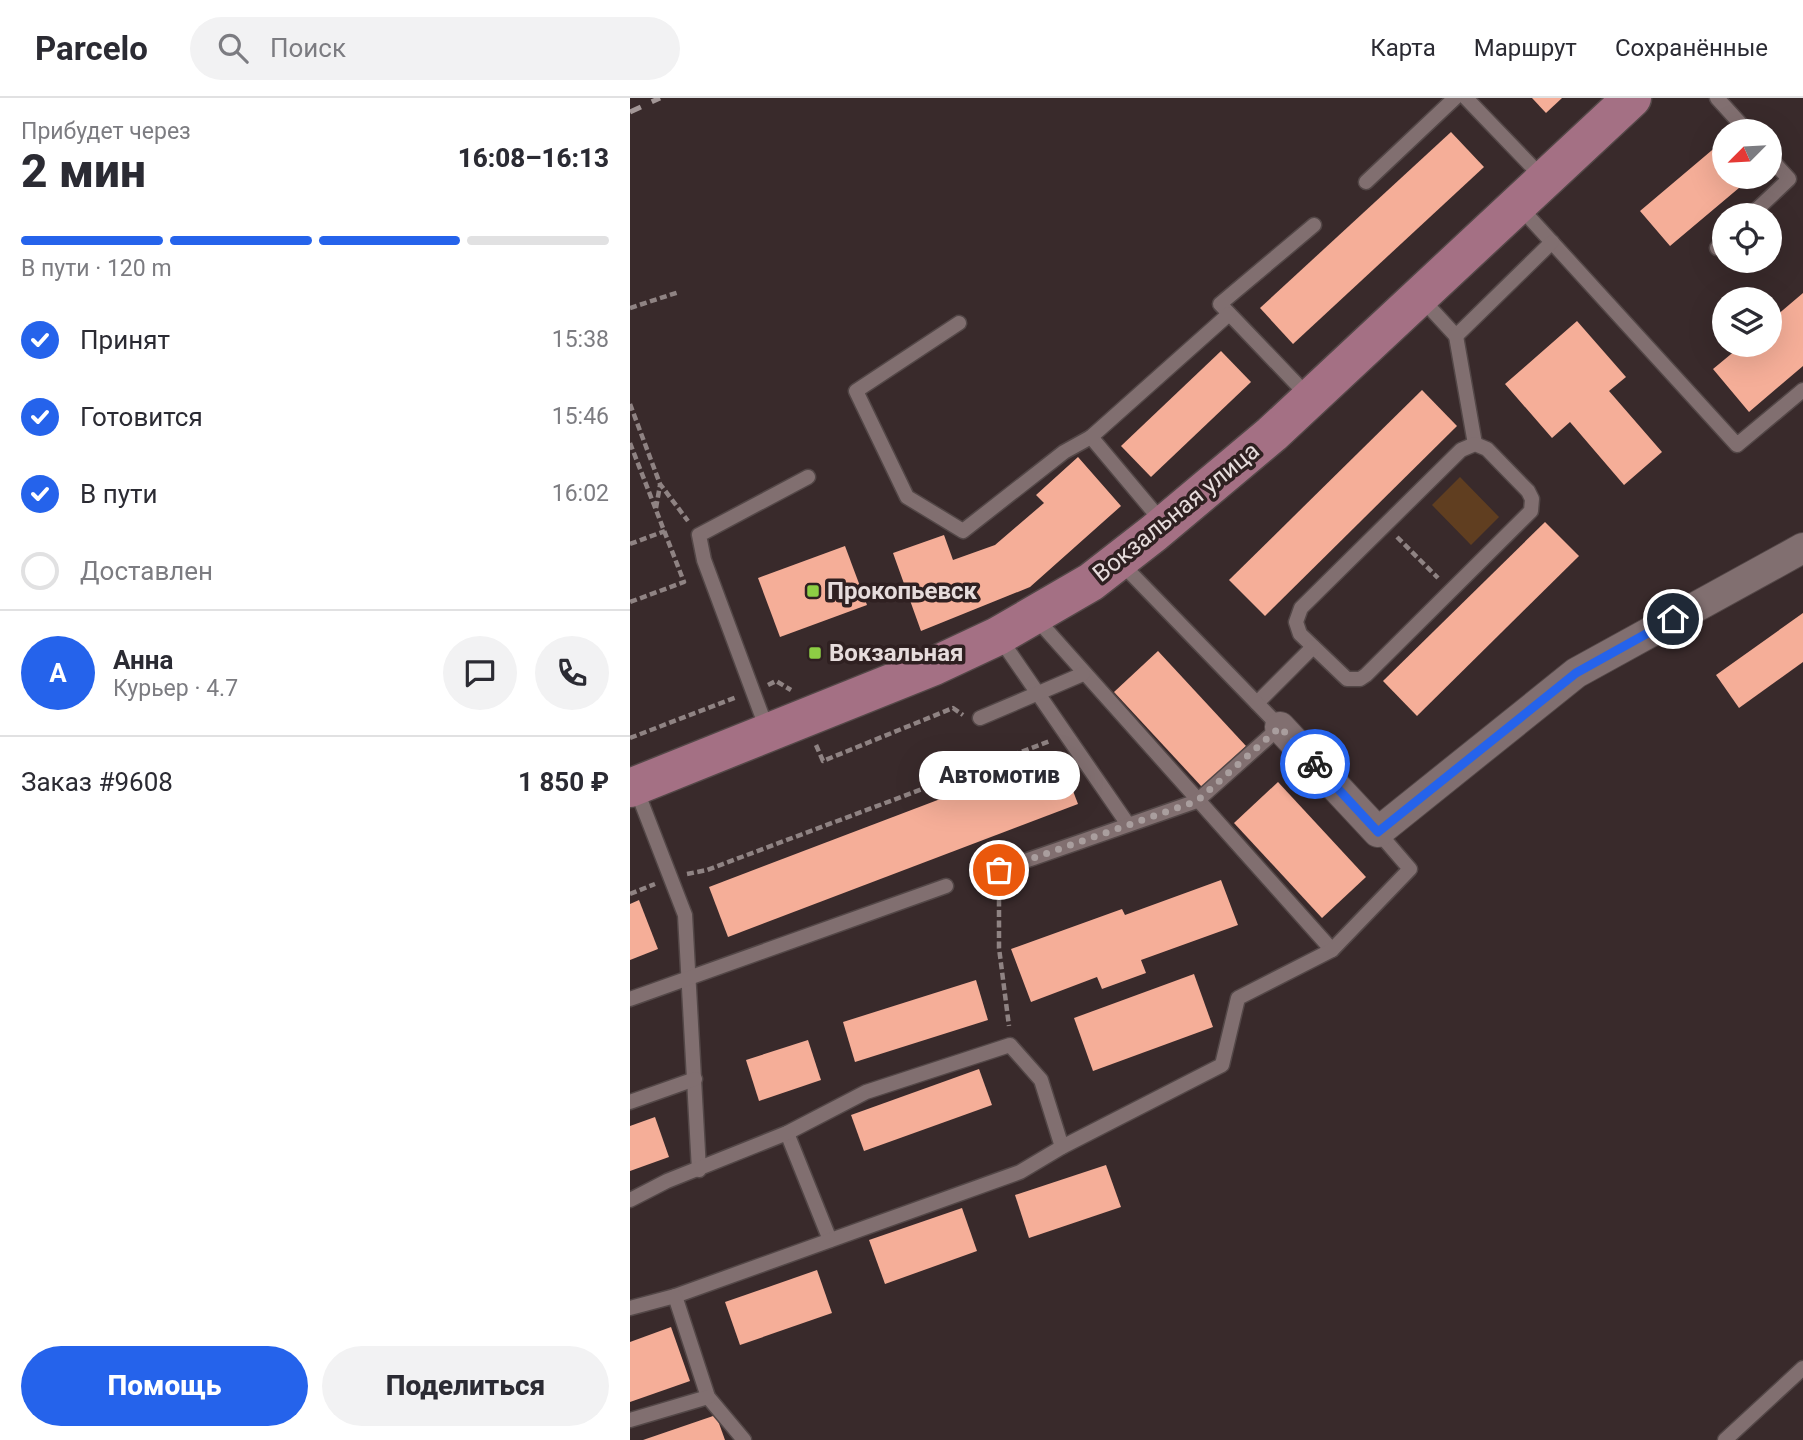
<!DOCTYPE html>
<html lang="ru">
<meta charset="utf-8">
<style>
:root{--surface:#fff;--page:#f2f2f3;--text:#2b2b33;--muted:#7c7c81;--line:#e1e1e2;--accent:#2563eb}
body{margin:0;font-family:Roboto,sans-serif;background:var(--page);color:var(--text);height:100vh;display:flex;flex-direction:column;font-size:26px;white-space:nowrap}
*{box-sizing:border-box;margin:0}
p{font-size:23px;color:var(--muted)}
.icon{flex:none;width:38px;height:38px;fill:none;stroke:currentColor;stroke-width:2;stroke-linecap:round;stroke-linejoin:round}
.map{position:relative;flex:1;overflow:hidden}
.panel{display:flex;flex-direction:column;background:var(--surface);width:630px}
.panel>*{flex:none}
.needle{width:46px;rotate:246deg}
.buttons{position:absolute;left:1082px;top:21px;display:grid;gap:14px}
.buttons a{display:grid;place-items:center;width:70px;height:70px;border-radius:50%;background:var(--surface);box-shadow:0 7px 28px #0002;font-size:35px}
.pin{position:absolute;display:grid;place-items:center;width:60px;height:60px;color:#fff;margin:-30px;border:4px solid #fff;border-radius:50%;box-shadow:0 2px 7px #0007}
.courier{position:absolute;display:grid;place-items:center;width:70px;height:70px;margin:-35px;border:5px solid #2563eb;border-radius:50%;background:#fff;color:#222;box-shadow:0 2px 9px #0007}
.bubble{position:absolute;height:49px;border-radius:24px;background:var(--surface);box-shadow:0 7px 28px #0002;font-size:23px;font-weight:800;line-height:49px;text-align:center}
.overview em{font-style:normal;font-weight:800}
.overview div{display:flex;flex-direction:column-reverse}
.overview{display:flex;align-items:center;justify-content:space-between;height:119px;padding:0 21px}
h1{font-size:46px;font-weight:800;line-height:52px}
.bar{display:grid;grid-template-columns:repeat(4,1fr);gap:10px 7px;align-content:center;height:84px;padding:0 21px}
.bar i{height:9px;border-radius:5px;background:var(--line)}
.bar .active{background:var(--accent)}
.bar p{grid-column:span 4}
.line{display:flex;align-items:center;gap:18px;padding:0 21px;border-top:2px solid var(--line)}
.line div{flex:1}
.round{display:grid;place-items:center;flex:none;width:74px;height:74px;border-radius:37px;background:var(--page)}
ol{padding:0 21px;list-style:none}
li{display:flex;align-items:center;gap:21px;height:77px}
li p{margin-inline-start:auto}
li .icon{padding:7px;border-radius:50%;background:var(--accent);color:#fff;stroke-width:4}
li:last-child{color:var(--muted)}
li i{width:38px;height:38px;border:4px solid var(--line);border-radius:50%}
.primary-button{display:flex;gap:14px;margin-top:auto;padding:14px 21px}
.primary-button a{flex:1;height:80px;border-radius:42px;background:var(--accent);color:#fff;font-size:28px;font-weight:800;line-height:80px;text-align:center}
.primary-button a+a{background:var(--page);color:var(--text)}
header{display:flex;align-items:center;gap:42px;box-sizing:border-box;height:98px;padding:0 35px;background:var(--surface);border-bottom:2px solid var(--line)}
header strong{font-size:33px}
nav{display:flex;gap:38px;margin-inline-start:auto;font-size:24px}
.search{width:490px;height:63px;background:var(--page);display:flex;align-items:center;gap:18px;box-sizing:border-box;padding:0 24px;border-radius:38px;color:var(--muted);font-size:26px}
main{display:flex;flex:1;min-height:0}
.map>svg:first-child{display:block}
.green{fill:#603e20}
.building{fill:#f5ae98}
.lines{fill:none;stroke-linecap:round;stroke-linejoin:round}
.lane-casing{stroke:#534747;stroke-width:17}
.street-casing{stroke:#534747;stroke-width:32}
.primary-casing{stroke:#534747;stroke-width:41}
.path{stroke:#8f8383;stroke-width:4.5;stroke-dasharray:7 3.5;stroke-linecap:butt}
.lane{stroke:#816f70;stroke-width:14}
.street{stroke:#816f70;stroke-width:30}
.primary{stroke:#a47084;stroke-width:38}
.rail{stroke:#a39797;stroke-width:5;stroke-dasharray:12 12;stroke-linecap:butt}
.done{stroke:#a99e9e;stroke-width:7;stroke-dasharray:0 12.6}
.route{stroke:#2563eb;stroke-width:9}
.poi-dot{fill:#8dce44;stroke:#2f2021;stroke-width:2.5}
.labels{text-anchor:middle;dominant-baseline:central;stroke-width:7;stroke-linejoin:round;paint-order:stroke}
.street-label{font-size:24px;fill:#e6dcdc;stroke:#2f2021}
.poi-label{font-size:24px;font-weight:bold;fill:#e6dcdc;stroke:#2f2021;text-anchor:start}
</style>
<header>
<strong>Parcelo</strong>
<div class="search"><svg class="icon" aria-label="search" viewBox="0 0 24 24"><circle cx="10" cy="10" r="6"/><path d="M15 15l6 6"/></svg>Поиск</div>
<nav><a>Карта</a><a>Маршрут</a><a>Сохранённые</a></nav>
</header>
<main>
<section class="panel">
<div class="overview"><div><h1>2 мин</h1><p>Прибудет через</p></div><em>16:08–16:13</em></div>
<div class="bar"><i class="active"></i><i class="active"></i><i class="active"></i><i></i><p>В пути · 120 m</p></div>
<ol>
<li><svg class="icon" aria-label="check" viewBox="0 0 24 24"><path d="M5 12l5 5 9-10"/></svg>Принят<p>15:38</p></li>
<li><svg class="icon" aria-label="check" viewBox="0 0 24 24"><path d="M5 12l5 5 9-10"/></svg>Готовится<p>15:46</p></li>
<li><svg class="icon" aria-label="check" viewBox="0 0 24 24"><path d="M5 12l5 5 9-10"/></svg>В пути<p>16:02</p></li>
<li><i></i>Доставлен</li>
</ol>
<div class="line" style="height:126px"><b class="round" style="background:var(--accent);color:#fff">А</b><div><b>Анна</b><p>Курьер · 4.7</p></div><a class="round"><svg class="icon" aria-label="chat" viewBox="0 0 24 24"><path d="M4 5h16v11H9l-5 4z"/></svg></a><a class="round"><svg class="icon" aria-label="phone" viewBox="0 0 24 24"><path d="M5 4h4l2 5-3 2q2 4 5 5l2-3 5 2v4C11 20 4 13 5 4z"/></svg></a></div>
<div class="line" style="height:91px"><div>Заказ #9608</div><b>1 850 ₽</b></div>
<div class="primary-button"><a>Помощь</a><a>Поделиться</a></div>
</section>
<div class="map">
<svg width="1173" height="1342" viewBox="0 0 1173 1342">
<rect width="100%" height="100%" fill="#392a2b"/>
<path class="green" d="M830,379L869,419L841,447L802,407Z"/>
<g class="building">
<path d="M902,0H932L916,15Z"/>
<path d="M821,34L854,69L663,246L630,210Z"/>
<path d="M1094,42V79H1122L1040,148L1010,113Z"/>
<path d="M1173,195V268L1119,314L1083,271L1112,247H1139V224Z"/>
<path d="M947,223L996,279L979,293L1032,354L994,387L940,324L922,340L875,286Z"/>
<path d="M591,253L621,284L521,379L491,348Z"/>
<path d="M792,292L827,328L635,518L599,482Z"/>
<path d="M448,359L491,408L400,489L291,533L263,455L314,437L323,462L365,447L414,405L406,397Z"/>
<path d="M915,424L949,458L787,618L753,583Z"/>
<path d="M215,448L237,507L150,539L128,480Z"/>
<path d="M1173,515V564L1109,610L1086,577Z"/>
<path d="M528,553L616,648L572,689L484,594Z"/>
<path d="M429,656L448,706L98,839L79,789Z"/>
<path d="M648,684L736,779L692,820L604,725Z"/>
<path d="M591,782L608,827L511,862L516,875L472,891L467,879L401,904L381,851L492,811L495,817Z"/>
<path d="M9,802L28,851L0,862V806Z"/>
<path d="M564,876L583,929L463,973L444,920Z"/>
<path d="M346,882L358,922L225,964L213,924Z"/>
<path d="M178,942L191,982L129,1003L116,962Z"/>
<path d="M349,971L362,1007L234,1053L221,1017Z"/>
<path d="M25,1019L39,1059L0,1073V1028Z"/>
<path d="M476,1067L491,1109L399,1140L385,1097Z"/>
<path d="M332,1110L347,1153L255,1186L239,1142Z"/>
<path d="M187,1172L202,1215L110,1247L95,1204Z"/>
<path d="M41,1229L60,1283L0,1304V1244Z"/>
<path d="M86,1317L95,1342H13Z"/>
</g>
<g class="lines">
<defs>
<g id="lane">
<path d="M836,0L913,80"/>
<path d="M1087,0L1117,33"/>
<path d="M736,84L825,0"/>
<path d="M888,107L1107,347L1173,292"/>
<path d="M1121,117L1159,81L1139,59"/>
<path d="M1087,150L1094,144"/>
<path d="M791,200L826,238L922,144"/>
<path d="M329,225L226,293L277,399L333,433L434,354L461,339"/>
<path d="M826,238L845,346"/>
<path d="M679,299L590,206L684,127"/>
<path d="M845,346L857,351L898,393L902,401L901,413L736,577L730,581H717L670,536L666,524L671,510L831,352Z"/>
<path d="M534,426L461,339L599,216"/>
<path d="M404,518L702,852"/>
<path d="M369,539L497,725"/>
<path d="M627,605L683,549"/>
<path d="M350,620L453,576"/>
<path d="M138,634L74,462L69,437L178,379"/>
<path d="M5,688L55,817L69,1072"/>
<path d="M369,772L567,703L650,629L491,465"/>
<path d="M0,901L316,788"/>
<path d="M0,1004L65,981"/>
<path d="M157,1035L200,1142"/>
<path d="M0,1102L37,1083L157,1035L236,994L380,947L411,982L432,1049"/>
<path d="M45,1198L390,1074L432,1049L592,967L608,900L702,852L780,771L748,734"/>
<path d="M0,1210L45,1198L78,1299L114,1342"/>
<path d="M0,1322L78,1299"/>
<path d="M1095,1342L1173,1270"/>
</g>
<path id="street" d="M650,629L748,734L946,575L1173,450"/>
<path id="primary" d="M0,690L304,568L368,538L461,484L524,435L642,336L1002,0"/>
</defs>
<use href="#lane" class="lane-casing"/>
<use href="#street" class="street-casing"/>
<use href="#primary" class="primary-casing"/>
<g class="path">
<path d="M0,210L49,194"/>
<path d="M0,306L30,386L58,423"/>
<path d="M0,345L54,484L0,504"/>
<path d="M26,410L30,387"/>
<path d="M767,439L808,480"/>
<path d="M0,446L35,433"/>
<path d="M138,587L146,583L161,592"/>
<path d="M0,640L107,599"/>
<path d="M186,647L193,663L323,610L333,617"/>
<path d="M57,776L77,772L420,643"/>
<path d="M369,791V850L379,928"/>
<path d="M0,796L25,786"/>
</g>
<use href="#lane" class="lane"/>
<use href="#street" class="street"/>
<use href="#primary" class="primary"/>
<path class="rail" d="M0,14L30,0"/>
</g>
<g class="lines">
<path class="done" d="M369,772L567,703L650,629L685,666"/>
<path class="route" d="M685,666L748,734L946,575L1043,521"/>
</g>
<g class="poi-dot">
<rect x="176" y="486" width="14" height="14" rx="3.5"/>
<rect x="178" y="548" width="14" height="14" rx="3.5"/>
</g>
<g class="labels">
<g class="street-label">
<text transform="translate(546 414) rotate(-39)">Вокзальная улица</text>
</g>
<g class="poi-label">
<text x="197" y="493">Прокопьевск</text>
<text x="199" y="555">Вокзальная</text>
</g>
</g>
</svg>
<div class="buttons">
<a><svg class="needle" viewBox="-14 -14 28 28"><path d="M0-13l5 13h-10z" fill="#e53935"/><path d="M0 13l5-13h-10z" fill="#7c7c81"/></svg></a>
<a><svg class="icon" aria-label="locate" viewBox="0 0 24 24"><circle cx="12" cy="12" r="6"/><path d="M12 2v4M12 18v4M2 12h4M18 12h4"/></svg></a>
<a><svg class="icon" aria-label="layers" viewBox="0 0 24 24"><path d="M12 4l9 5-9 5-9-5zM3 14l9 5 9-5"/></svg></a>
</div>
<div class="pin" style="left:369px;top:772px;background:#ea580c"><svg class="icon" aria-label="bag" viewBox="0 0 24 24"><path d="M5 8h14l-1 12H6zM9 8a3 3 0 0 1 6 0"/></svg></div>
<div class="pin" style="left:1043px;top:521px;background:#1f2937"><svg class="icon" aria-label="home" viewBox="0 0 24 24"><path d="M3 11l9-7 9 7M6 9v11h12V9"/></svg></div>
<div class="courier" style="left:685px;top:666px"><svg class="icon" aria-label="bike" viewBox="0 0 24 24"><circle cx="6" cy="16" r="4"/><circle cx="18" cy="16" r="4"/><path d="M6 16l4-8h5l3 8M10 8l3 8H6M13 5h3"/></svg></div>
<div class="bubble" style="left:289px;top:653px;width:161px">Автомотив</div>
</div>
</main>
